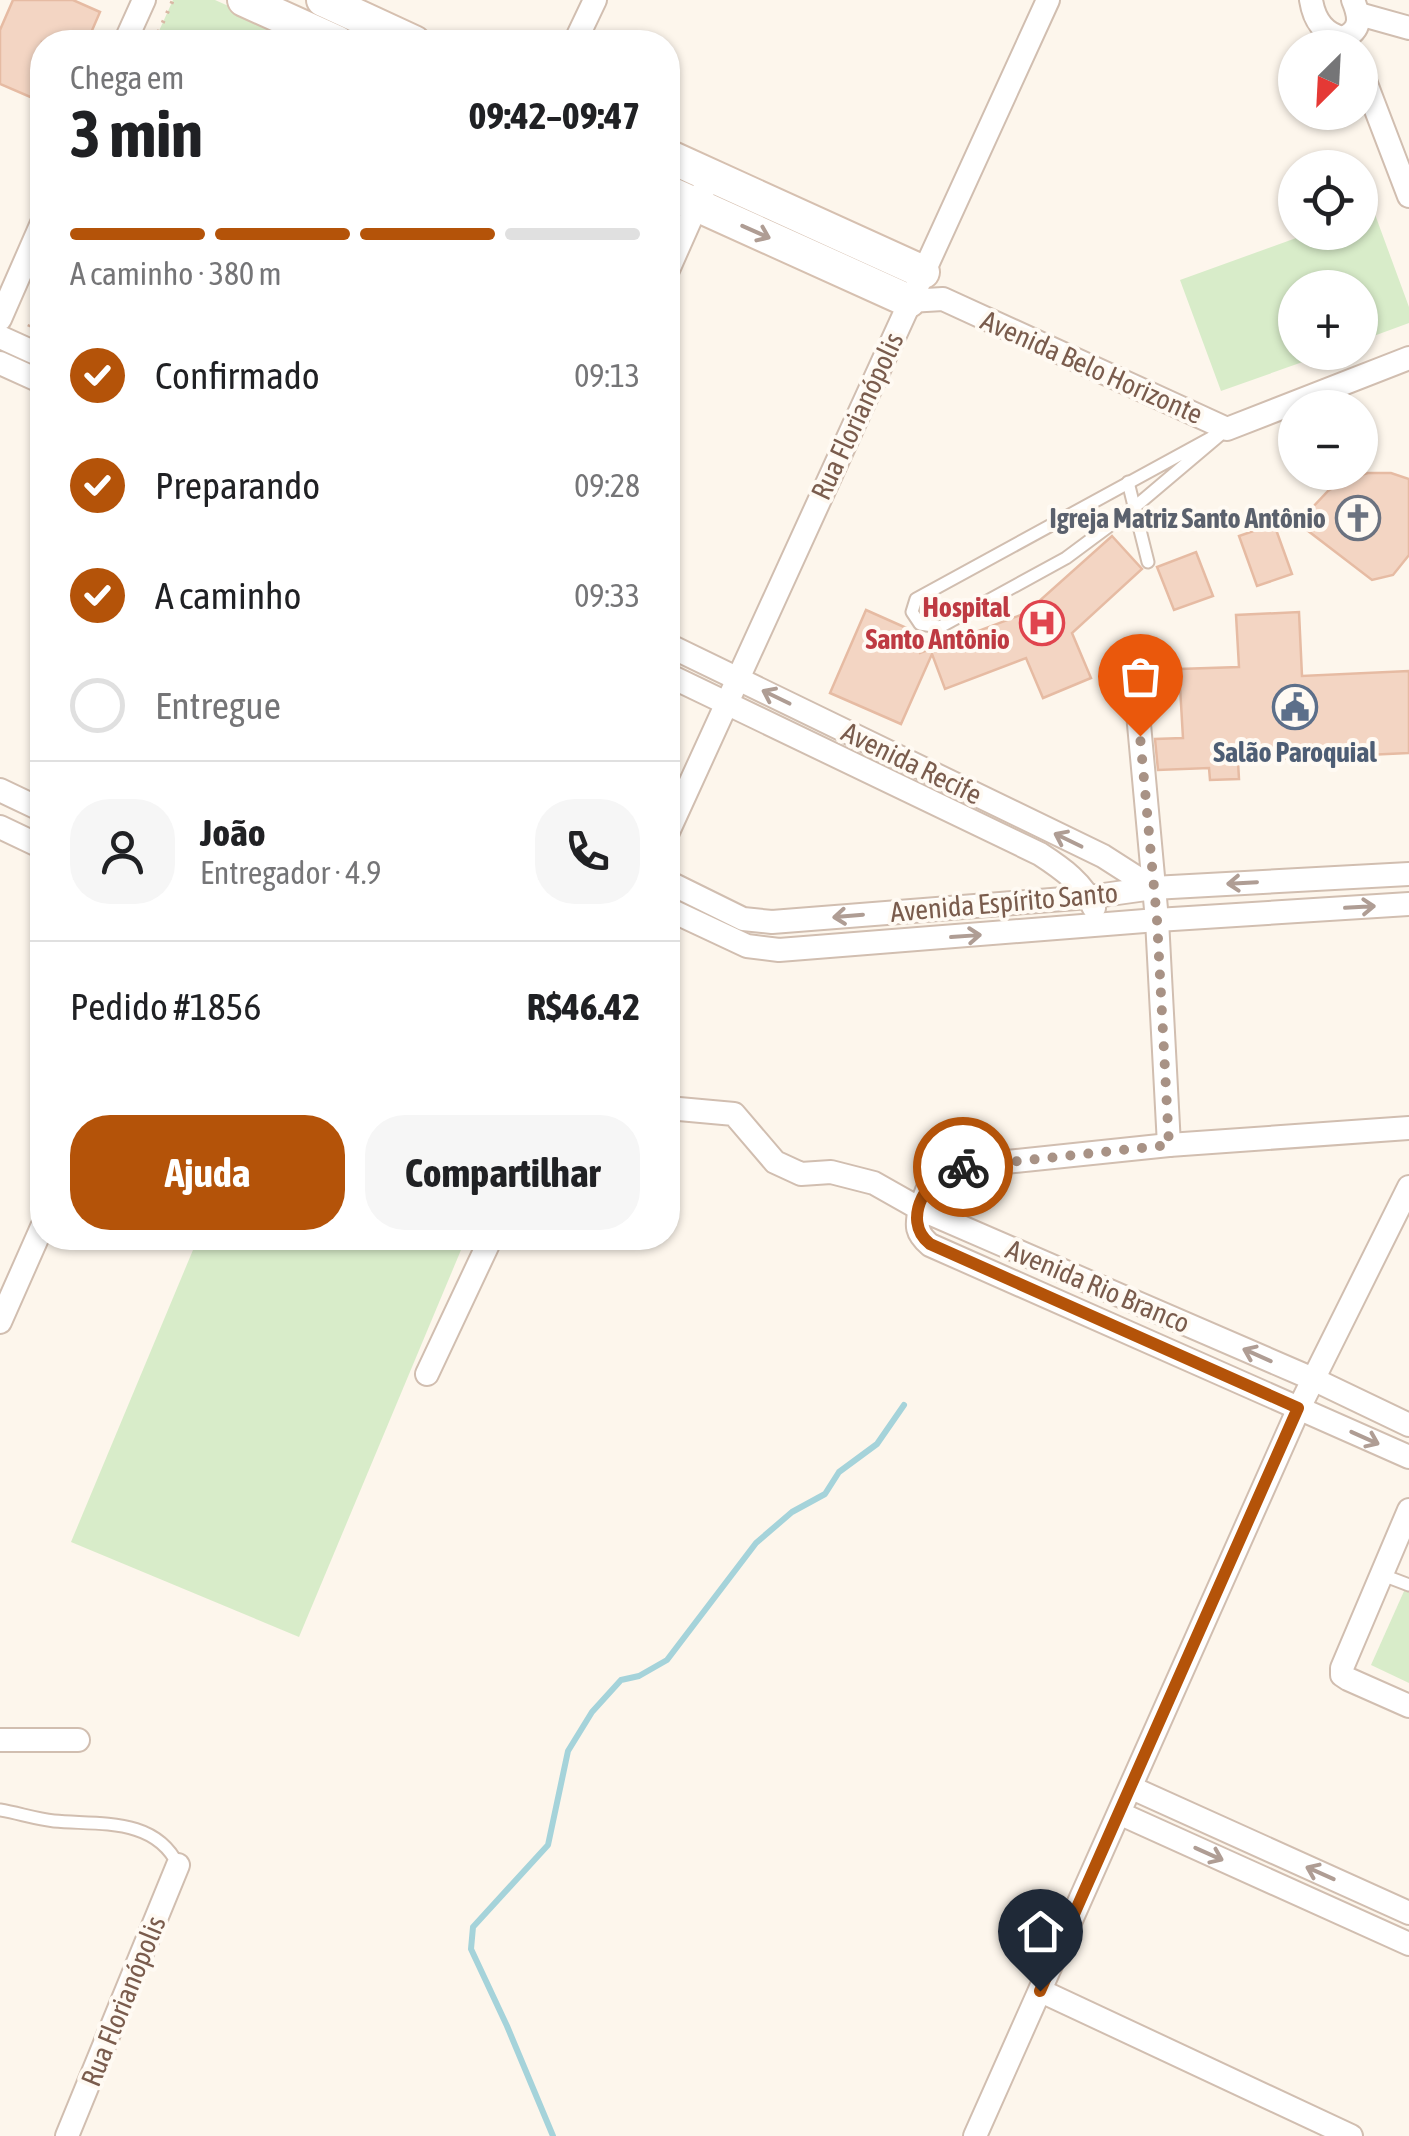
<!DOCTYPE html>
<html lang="pt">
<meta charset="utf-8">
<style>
:root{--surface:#fff;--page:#f6f6f6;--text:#202124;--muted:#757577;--line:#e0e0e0;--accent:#b45309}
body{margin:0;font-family:"Asap Condensed",sans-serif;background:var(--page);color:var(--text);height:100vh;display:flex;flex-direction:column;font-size:38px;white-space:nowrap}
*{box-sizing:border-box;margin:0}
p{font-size:32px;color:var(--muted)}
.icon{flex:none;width:55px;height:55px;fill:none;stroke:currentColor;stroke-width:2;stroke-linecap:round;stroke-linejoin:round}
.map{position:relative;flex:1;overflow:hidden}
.sheet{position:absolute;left:30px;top:30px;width:650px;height:1220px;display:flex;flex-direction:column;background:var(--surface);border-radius:40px;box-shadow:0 2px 8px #0004}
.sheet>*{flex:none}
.needle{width:65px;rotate:204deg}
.buttons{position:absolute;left:1278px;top:30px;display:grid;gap:20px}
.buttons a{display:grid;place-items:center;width:100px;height:100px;border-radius:50%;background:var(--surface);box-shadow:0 2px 8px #0004;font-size:50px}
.pin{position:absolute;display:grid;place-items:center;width:85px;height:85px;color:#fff;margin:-102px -42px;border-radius:50% 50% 50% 0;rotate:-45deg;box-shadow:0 0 10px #0007}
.pin .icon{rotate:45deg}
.courier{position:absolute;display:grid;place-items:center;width:100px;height:100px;margin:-50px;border:8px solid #b45309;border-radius:50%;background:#fff;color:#222;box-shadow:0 2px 12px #0007}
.head em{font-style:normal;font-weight:700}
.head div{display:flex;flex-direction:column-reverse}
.head{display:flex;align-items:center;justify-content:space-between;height:170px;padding:0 40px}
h1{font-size:65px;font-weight:700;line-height:75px}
.bar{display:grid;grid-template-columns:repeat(4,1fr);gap:15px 10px;align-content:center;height:120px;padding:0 40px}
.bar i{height:12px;border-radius:8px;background:var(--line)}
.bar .selected{background:var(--accent)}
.bar p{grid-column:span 4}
.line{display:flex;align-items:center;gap:25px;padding:0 40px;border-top:2px solid var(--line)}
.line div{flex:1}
.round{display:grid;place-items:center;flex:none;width:105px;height:105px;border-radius:40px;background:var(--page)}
ol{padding:0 40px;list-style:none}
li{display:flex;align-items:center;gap:30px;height:110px}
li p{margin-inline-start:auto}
li .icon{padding:10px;border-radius:50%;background:var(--accent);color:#fff;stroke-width:4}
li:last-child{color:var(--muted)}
li i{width:55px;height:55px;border:5px solid var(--line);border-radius:50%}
.cta{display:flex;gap:20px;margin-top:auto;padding:20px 40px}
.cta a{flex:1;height:115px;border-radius:40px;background:var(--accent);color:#fff;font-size:40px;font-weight:700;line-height:115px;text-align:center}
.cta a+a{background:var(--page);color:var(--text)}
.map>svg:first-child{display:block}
.green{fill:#d8ecc9}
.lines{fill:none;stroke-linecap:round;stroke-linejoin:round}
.stream{stroke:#a5d3da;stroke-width:6}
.building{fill:#f3d5c3;stroke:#e6bba3;stroke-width:2.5}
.lane-casing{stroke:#d1beb0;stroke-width:15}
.street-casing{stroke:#d1beb0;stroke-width:26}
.secondary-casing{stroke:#d6c0b0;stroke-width:36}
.path{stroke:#d9b8a5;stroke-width:4;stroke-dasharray:2.5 8;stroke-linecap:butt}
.lane{stroke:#fff;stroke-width:11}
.street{stroke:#fff;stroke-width:22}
.secondary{stroke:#fff;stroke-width:32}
.oneway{stroke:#af9d94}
.done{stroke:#a89285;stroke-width:10;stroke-dasharray:0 18}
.route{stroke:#b45309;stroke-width:12}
.labels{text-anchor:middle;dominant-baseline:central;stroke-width:8;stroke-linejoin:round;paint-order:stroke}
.street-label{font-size:28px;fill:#7a5c4d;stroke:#fffaf3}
.worship-label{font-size:28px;font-weight:bold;fill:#5b616d;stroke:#fffaf3;text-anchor:end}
.health-label{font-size:28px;font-weight:bold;fill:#be3a42;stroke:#fffaf3;text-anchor:end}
.service-label{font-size:28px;font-weight:bold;fill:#4e5e75;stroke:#fffaf3}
</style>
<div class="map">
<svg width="1409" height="2136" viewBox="0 0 1409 2136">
<rect width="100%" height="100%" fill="#fdf6ec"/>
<g class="green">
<path d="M173,0H215L309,42H154Z"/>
<path d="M1373,209L1409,307V323L1360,341V288H1295V352L1328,353L1221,391L1180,280L1310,233L1360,232V214Z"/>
<path d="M198,1238H466L299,1637L71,1542Z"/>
<path d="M1409,1580V1683L1371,1665Z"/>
</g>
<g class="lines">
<path class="stream" d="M553,2136L507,2026L471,1949L473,1927L548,1845L568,1751L592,1712L621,1680L639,1676L667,1660L756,1543L792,1512L825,1494L839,1472L877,1444L904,1405"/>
</g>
<g class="building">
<path d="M13,0H73L100,12L87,42H42V102L0,84V30Z"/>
<path d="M1368,473H1391L1409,479V555L1393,575L1372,580L1303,527L1312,508L1328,491L1347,479Z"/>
<path d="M1274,524L1292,574L1257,586L1239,536Z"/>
<path d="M1112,536L1142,569L1072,633L1091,678L1043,698L1026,658L945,689L932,654L901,724L830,693L866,610L911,630L920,653L1026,613Z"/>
<path d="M1196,552L1213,596L1174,610L1157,567Z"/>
<path d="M1299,612L1302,676L1409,671V753L1238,761L1239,779L1210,780L1209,768L1158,770L1155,739L1183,738L1179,669L1239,667L1236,615Z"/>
</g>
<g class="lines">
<defs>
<g id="lane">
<path d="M1227,429L1136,506L1066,558L940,627L920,624L912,612L916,599Z"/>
<path d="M1128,482L1148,562"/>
<path d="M1380,1574L1409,1585"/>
<path d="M0,1810C18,1813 36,1819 54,1821C99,1825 155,1817 178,1865"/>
</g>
<g id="street">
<path d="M1311,0C1314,19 1323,34 1343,38C1362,30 1360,17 1353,0"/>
<path d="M1359,14L1409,28"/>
<path d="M125,42L144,0"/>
<path d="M575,42L595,0"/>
<path d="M1360,68L1409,196"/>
<path d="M668,270L703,191"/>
<path d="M909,301L943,299L1227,429L1409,358"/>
<path d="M0,319L42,223"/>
<path d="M0,337L42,356"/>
<path d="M0,363L42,382"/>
<path d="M668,645L1103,856L1153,888"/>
<path d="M1133,659L1157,920L1169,1145"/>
<path d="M668,675L1040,854C1063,869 1083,883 1094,908"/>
<path d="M0,790L42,810"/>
<path d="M0,827L42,847"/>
<path d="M668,832L1048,0"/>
<path d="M668,882L743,919L772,922L1089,897L1153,888L1409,874"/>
<path d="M668,909L747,946L779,950L1157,920L1409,904"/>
<path d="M668,1108L734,1114L775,1162L801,1174L831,1172L874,1183L920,1209L929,1185L949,1168L1169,1145L1409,1128"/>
<path d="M0,1322L42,1227"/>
<path d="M427,1374L491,1238"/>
<path d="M1409,1425L1313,1379L920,1209C916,1226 916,1233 930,1245L1409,1457"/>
<path d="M1409,1510L1342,1668V1675L1348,1679L1409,1706"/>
<path d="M0,1740H78"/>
<path d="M1132,1788L1409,1913"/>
<path d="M1121,1814L1409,1944"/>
<path d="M1041,1991L1351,2136"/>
<path d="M67,2136L178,1865"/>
<path d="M975,2136L1299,1408L1409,1187"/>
</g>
<g id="secondary">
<path d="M244,0L337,42"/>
<path d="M323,0L414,42"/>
<path d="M668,156L923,272"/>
<path d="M668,192L909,301"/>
</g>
</defs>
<use href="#lane" class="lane-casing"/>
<use href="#street" class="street-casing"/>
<use href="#secondary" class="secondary-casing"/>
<g class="path">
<path d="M154,42L173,0"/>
<path d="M29,327L42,296"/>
</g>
<use href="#lane" class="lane"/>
<use href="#street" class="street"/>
<use href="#secondary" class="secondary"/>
</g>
<defs><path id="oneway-shaft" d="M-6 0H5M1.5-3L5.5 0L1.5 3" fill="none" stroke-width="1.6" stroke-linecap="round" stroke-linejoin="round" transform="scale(2.5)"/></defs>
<g class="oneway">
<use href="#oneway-shaft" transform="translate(756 232) rotate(24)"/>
<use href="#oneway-shaft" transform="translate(776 697) rotate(-154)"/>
<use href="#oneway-shaft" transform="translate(1068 840) rotate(-154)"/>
<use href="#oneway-shaft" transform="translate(1242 883) rotate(177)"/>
<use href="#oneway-shaft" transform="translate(1360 907) rotate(-3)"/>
<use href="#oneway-shaft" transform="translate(848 916) rotate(175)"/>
<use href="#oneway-shaft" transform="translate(966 936) rotate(-4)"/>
<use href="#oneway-shaft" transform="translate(1257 1355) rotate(-156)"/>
<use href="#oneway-shaft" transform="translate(1365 1438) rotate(24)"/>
<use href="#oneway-shaft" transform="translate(1209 1854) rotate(24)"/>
<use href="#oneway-shaft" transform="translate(1320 1873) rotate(-156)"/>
</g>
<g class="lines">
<path class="done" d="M963,1167L1169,1145L1157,920L1140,736"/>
<path class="route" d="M963,1167C929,1170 899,1220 930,1244L1298,1408L1040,1991"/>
</g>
<defs>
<symbol id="church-ring" viewBox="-11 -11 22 22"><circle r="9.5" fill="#fffaf3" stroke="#6b7280" stroke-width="1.5"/><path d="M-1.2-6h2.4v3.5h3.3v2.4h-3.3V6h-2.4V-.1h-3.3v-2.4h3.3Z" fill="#6b7280"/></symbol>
<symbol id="hospital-ring" viewBox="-11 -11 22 22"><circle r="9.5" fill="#fffaf3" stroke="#e0444e" stroke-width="1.5"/><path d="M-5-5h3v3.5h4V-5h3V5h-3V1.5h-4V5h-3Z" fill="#e0444e"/></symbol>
<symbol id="civic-ring" viewBox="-11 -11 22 22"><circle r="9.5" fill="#fffaf3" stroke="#5c6f8a" stroke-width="1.5"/><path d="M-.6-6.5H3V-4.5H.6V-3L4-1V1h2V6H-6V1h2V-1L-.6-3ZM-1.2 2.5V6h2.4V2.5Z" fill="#5c6f8a"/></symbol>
</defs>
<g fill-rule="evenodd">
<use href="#church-ring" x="1333" y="493" width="50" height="50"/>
<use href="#hospital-ring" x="1017" y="598" width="50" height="50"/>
<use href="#civic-ring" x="1270" y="682" width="50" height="50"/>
</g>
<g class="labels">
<g class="street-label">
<text transform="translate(1092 367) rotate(24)">Avenida Belo Horizonte</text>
<text transform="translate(857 416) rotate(-65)">Rua Florianópolis</text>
<text transform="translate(912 763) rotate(26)">Avenida Recife</text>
<text transform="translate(1004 902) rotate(-5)">Avenida Espírito Santo</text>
<text transform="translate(1098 1286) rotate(23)">Avenida Rio Branco</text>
<text transform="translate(123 2001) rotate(-68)">Rua Florianópolis</text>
</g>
<g class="worship-label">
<text x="1326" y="518">Igreja Matriz Santo Antônio</text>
</g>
<g class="health-label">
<text x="1010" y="607">Hospital<tspan x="1010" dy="32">Santo Antônio</tspan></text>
</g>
<g class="service-label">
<text x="1295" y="752">Salão Paroquial</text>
</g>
</g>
</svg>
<div class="buttons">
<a><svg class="needle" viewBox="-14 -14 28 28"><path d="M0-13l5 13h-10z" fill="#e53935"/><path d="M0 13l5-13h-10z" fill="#757577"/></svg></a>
<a><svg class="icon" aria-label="locate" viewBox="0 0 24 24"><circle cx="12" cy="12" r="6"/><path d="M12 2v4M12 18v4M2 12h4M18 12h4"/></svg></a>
<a>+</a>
<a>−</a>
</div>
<div class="pin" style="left:1140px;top:736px;background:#ea580c"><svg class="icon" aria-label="bag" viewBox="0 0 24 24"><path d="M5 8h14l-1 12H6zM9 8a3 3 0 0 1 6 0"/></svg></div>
<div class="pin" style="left:1040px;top:1991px;background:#1f2937"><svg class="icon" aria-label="home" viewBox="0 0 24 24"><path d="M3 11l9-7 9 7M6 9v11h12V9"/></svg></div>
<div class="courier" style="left:963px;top:1167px"><svg class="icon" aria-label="bike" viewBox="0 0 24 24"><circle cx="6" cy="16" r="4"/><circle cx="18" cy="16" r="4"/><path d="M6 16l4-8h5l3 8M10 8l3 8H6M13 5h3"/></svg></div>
<section class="sheet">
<div class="head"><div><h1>3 min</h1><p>Chega em</p></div><em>09:42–09:47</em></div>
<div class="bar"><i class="selected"></i><i class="selected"></i><i class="selected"></i><i></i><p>A caminho · 380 m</p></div>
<ol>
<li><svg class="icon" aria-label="check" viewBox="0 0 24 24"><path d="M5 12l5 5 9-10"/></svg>Confirmado<p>09:13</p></li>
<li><svg class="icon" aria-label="check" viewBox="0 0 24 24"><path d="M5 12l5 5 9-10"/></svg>Preparando<p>09:28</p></li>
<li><svg class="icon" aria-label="check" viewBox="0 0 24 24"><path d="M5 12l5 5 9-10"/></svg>A caminho<p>09:33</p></li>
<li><i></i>Entregue</li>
</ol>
<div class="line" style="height:180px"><a class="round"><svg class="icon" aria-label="person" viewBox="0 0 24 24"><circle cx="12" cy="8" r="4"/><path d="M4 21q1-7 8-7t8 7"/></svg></a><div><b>João</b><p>Entregador · 4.9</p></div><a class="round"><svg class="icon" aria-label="phone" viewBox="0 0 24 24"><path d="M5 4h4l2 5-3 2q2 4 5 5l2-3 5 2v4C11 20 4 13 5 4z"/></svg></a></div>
<div class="line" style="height:130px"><div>Pedido #1856</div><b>R$46.42</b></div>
<div class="cta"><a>Ajuda</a><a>Compartilhar</a></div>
</section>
</div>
